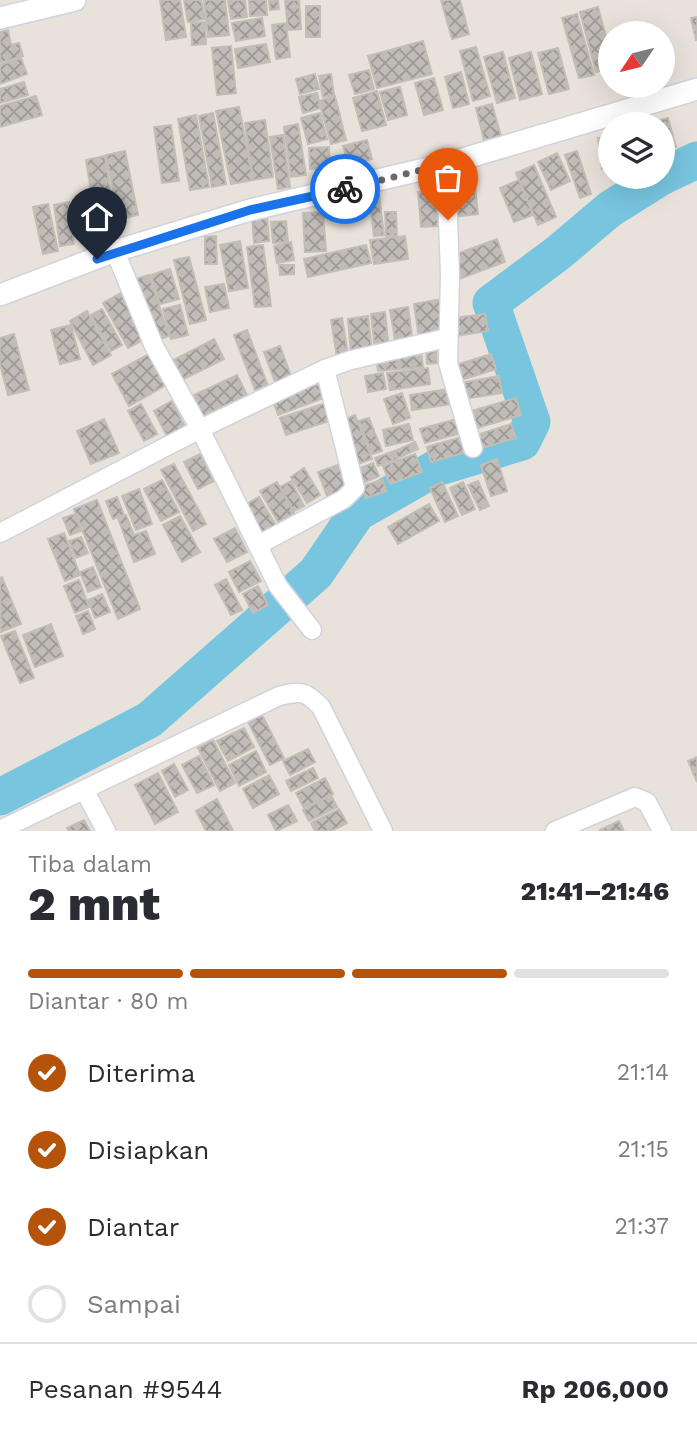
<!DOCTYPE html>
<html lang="id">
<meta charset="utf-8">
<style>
:root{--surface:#fff;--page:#f7f7f7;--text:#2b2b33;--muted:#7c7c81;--line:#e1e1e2;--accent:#b45309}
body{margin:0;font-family:"Work Sans",sans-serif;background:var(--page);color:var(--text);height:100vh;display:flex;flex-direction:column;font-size:26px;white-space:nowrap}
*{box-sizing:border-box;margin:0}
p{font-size:23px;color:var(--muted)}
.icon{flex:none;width:38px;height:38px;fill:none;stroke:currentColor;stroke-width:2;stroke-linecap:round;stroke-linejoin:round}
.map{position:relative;height:831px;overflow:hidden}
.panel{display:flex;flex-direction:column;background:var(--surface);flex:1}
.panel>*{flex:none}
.needle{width:46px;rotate:235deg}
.buttons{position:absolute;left:598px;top:21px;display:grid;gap:14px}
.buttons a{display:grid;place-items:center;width:77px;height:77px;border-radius:50%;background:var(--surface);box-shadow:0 7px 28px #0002;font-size:35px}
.pin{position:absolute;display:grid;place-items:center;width:60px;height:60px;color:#fff;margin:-72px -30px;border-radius:50% 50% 50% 0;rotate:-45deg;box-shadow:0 0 7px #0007}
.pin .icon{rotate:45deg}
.courier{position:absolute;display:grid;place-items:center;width:70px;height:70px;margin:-35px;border:5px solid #1a73e8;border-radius:50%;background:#fff;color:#222;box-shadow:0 2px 9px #0007}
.summary em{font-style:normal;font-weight:800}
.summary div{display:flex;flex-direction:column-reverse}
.summary{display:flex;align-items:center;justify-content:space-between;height:119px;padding:0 28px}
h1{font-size:46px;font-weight:800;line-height:52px}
.bar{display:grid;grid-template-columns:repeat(4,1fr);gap:10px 7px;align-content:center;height:84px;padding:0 28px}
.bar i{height:9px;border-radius:5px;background:var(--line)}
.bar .selected{background:var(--accent)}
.bar p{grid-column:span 4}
.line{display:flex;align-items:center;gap:18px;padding:0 28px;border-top:2px solid var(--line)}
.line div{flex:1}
ol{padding:0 28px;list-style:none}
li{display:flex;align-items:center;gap:21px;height:77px}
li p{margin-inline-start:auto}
li .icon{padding:7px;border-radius:50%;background:var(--accent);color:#fff;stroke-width:4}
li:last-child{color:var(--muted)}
li i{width:38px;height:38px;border:4px solid var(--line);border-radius:50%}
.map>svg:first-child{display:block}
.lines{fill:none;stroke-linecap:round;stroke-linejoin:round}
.river{stroke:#78c5e0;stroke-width:37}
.building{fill:url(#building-cross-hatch);stroke:#c3beb5;stroke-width:2}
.minor-casing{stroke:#d0d3df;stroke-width:21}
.tertiary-casing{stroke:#d0d3df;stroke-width:24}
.minor{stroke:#fff;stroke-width:18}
.tertiary{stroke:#fff;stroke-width:21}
.done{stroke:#6b6866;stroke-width:7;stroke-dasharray:0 12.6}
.route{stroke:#1a73e8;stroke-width:9}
</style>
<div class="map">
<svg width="697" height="831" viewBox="0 0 697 831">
<defs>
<pattern id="building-cross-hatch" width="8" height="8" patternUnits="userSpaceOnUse" patternTransform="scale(1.75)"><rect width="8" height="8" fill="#c1bcb7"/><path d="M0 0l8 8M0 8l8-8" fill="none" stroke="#9d9995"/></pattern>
</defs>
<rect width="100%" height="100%" fill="#e9e2da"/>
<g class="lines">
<g class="river">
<path d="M663,176L697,160"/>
<path d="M0,797L149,720L316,573L357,513L436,468L522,442L532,422L491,303L558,253L610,209L661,177"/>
</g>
</g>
<g class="building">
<path d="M160,0H180L186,37L166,40Z"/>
<path d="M184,0H201L205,19L188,22Z"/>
<path d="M204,0H225L229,35L208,37Z"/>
<path d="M228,0H245L247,17L231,19Z"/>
<path d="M249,0H266L267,15L250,16Z"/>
<path d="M269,0H278L279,9L270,10Z"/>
<path d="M285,0H299L301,29L288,30Z"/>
<path d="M441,0H460L469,34L452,39Z"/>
<rect x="306" y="6" width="14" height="31"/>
<path d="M598,7L611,55V68L596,72L580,12Z"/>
<path d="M577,14L594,75L579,78L562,18Z"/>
<path d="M697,17V40H696L691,18Z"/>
<path d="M262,18L265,36L236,41L232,23Z"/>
<path d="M205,22L206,44L192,45L191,23Z"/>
<path d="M286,23L290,57L276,59L272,25Z"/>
<path d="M8,30L11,45L19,43L23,56L0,63V32Z"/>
<path d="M423,41L432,74L377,88L368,56Z"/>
<path d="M266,44L270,62L238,68L235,49Z"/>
<path d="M231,46L236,93L217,95L212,48Z"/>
<path d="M476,47L490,96L473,101L460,51Z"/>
<path d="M558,48L569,89L549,94L538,53Z"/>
<path d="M503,52L515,98L497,103L484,57Z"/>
<path d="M531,52L542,94L520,100L509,58Z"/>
<path d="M21,58L27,74L0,84V65Z"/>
<path d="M369,70L374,89L355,94L349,75Z"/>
<path d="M461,72L469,104L453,108L445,77Z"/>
<path d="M315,74L319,89L300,94L296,79Z"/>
<path d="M331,74L334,95L323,97L319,76Z"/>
<path d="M434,78L443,110L424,115L415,83Z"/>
<path d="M24,82L28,95L0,103V89Z"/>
<path d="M400,87L407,115L388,120L380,92Z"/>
<path d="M377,91L386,125L362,131L353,98Z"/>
<path d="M317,93L321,108L303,113L299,97Z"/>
<path d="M36,96L42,115L0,127V106Z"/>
<path d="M335,96L346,140L331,144L319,101Z"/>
<path d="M492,104L501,136L484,140L476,108Z"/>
<path d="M239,107L253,180L231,184L216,111Z"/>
<path d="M213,113L226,184L212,187L199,116Z"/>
<path d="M320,113L327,139L308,144L301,118Z"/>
<path d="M196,115L209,187L190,190L178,119Z"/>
<path d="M668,118L676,147L663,150V124H643Z"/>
<path d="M265,120L273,177L253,180L245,123Z"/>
<path d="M298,124L306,175L291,177L284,127Z"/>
<path d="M171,125L179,181L162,183L154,127Z"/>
<path d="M283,135L290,187L278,189L270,137Z"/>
<path d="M611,137V167L602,169L598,138Z"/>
<path d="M367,140L372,159L349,165L343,146Z"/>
<path d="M329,147L330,168L310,169L309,148Z"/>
<path d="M125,151L138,215L119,219L106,155Z"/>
<path d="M577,151L591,194L580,198L565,155Z"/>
<path d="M557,153L570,181L551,190L538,162Z"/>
<path d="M105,156L115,220L96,223L86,160Z"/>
<path d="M534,165L556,217L538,225L516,173Z"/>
<path d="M519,180L533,215L514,222L500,188Z"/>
<path d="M475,185L478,214L452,217L449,188Z"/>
<path d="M435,191L438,226L421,227L418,192Z"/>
<path d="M379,194L384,235L374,236L369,195Z"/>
<path d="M69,202L74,244L60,246L54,205Z"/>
<path d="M48,204L58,251L43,254L33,207Z"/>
<path d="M323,212L326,251L305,252L303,213Z"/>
<path d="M385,212H396L397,236H386Z"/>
<path d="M267,217L269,241L254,243L252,218Z"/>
<path d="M286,221L288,242L273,243L271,222Z"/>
<path d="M216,236L217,264H205V237Z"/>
<path d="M405,236L408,259L374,264L370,240Z"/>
<path d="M497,239L505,262L459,279L451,256Z"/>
<path d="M240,241L248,288L229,291L220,245Z"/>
<path d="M291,242L294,260L277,263L274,246Z"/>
<path d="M263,245L271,306L255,307L247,247Z"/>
<path d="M366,245L371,263L308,277L304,259Z"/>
<path d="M189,257L206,320L190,324L174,260Z"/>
<path d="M279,265H294V274L280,275Z"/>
<path d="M170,269L179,299L160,304L151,275Z"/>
<path d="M149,275L169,336L155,341L136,279Z"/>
<path d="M224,284L229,308L210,312L205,287Z"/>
<path d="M121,293L145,339L128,348L103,303Z"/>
<path d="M442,299L447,334L419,338L414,304Z"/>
<path d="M180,305L188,335L171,339L163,309Z"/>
<path d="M408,307L413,344L396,346L390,310Z"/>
<path d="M102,309L122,345L111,351L91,315Z"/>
<path d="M87,311L111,355L93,365L70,321Z"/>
<path d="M385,312L389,350L375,351L371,314Z"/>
<path d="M485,314L488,331L455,336L452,318Z"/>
<path d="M368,316L372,351L351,353L348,319Z"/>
<path d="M342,318L348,355L337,357L331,320Z"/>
<path d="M71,325L80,359L60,364L51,330Z"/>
<path d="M247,330L268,386L255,390L234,335Z"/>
<path d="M14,334L29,390L8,395L0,364V338Z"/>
<path d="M214,339L224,359L182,380L172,361Z"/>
<path d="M426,344H436L437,363L427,364Z"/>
<path d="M280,346L291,376L275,382L264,352Z"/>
<path d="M421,351L423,367L378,371L376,357Z"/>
<path d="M149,354L166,385L129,406L112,374Z"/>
<path d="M491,354L496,369L458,381L453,366Z"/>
<path d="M428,368L430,384L390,390L387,373Z"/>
<path d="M383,373L386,389L368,392L365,376Z"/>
<path d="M237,375L247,395L202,417L192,396Z"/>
<path d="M499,376L502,393L464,399L461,383Z"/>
<path d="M324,381L329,396L278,415L273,401Z"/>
<path d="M449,389L452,404L412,410L410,395Z"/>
<path d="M402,393L410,418L393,424L384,399Z"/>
<path d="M516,398L521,415L474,429L468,412Z"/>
<path d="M172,401L185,427L167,436L154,411Z"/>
<path d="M326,403L332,420L286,435L280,418Z"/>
<path d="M141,404L157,434L144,441L128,411Z"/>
<path d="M355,415L372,459L358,464L341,421Z"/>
<path d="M369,418L382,451L372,454L359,421Z"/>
<path d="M104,419L119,453L91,464L77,431Z"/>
<path d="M457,419L461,433L425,443L420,429Z"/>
<path d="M409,424L413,440L386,446L383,430Z"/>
<path d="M511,424L516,438L475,450L471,437Z"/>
<path d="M465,436L470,451L431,462L427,447Z"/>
<path d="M415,442L418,449L398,458L395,451Z"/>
<path d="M394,451L397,459L378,466L375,458Z"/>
<path d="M200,454L214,481L198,489L184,462Z"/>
<path d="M415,454L422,472L390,484L383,466Z"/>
<path d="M497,459L507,491L491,496L481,465Z"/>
<path d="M346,462L355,486L327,496L318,472Z"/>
<path d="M373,463L379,476L363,483L358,469Z"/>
<path d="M174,464L206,524L193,531L161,470Z"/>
<path d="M304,468L320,495L307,503L291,477Z"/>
<path d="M162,480L179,512L161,521L144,489Z"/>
<path d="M383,480L386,491L366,498L362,486Z"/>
<path d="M291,481L304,506L294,511L280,487Z"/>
<path d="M478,481L489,506L480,510L468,485Z"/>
<path d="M277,482L294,513L278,522L260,491Z"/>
<path d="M442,482L458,516L445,522L430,488Z"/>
<path d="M463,482L475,509L462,515L450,488Z"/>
<path d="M139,489L152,524L136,530L122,496Z"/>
<path d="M117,497L124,515L113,519L106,501Z"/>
<path d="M259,497L278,529L262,538L243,506Z"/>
<path d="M97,500L140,609L118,619L74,509Z"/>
<path d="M429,504L439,521L398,544L388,527Z"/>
<path d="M75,514L81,531L70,535L63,518Z"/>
<path d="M126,515L134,535L146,531L155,554L134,562L118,518Z"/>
<path d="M180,516L200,552L182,562L163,525Z"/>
<path d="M235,528L247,552L227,562L214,539Z"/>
<path d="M64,533L80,575L65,581L48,539Z"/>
<path d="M81,537L88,553L76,558L69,541Z"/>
<path d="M250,561L261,581L239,592L229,572Z"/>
<path d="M93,567L101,587L88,592L80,572Z"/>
<path d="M2,577L21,624L1,632L0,578Z"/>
<path d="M226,579L242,610L231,615L215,585Z"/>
<path d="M79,580L89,607L75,613L64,586Z"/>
<path d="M258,586L268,605L253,613L243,594Z"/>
<path d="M102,594L110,612L95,618L88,600Z"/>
<path d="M88,611L95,629L83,634L76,616Z"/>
<path d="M51,624L63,656L35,667L23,635Z"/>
<path d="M15,631L34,678L20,683L1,636Z"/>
<path d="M261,713L284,758L270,765L247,720Z"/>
<path d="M244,728L254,747L228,761L217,741Z"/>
<path d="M213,740L235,783L220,791L198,748Z"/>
<path d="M308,749L315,762L290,775L283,761Z"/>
<path d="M256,751L266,772L239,786L229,765Z"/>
<path d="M199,756L214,785L197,793L182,765Z"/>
<path d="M697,757V782L688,761Z"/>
<path d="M174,764L188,790L175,797L162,771Z"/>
<path d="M313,768L318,778L291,791L286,781Z"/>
<path d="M158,773L178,812L155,824L135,785Z"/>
<path d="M269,775L279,794L253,808L243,789Z"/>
<path d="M325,778L333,794L304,808L296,793Z"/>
<path d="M331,795L337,807L309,821L303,810Z"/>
<path d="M217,799L233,831H206L196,811Z"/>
<path d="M288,805L297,821L276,831L268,815Z"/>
<path d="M339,809L347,823L331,831H315L311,823Z"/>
<path d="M84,820L90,831H69L67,828Z"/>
<path d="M619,821L624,831H600V830Z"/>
</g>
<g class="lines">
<defs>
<g id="minor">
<path d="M446,164L450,275L448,363L473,448"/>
<path d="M115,251L154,346L200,429L278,586L312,630"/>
<path d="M0,533L200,429L325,369L351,360L447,338"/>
<path d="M258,545L344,499L355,488L325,369"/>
<path d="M85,791L106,831"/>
<path d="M0,830L279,696C300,691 305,690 321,707L383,831"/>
<path d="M555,831L635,797L647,802L662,831"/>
</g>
<g id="tertiary">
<path d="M0,18L75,0"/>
<path d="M0,295L115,251L250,210L446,164L697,89"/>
</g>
</defs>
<use href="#minor" class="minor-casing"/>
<use href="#tertiary" class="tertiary-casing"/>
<use href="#minor" class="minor"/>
<use href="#tertiary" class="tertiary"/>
</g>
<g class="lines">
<path class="done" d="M345,189L446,164L448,220"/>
<path class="route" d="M97,259L250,210L345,189"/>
</g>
</svg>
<div class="buttons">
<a><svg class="needle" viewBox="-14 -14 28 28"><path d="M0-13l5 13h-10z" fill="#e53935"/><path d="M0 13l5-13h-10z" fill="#7c7c81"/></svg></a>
<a><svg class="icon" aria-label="layers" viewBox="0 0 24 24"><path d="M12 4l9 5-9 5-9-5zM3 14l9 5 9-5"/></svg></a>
</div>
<div class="pin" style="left:448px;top:220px;background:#ea580c"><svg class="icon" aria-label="bag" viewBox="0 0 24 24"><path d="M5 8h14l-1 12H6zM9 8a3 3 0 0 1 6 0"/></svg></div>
<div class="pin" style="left:97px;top:259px;background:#1f2937"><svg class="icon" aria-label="home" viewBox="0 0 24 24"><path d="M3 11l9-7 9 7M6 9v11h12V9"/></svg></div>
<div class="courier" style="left:345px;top:189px"><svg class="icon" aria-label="bike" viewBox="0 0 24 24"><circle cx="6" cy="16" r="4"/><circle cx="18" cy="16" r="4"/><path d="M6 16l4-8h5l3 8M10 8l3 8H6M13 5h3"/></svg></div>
</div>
<section class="panel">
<div class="summary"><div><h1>2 mnt</h1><p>Tiba dalam</p></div><em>21:41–21:46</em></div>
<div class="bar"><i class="selected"></i><i class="selected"></i><i class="selected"></i><i></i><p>Diantar · 80 m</p></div>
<ol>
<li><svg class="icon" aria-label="check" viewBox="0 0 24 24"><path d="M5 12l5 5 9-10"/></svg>Diterima<p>21:14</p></li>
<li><svg class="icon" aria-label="check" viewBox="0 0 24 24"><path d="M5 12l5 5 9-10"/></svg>Disiapkan<p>21:15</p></li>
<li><svg class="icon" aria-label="check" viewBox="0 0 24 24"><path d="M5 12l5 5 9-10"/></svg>Diantar<p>21:37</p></li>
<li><i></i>Sampai</li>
</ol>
<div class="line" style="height:91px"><div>Pesanan #9544</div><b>Rp 206,000</b></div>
</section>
